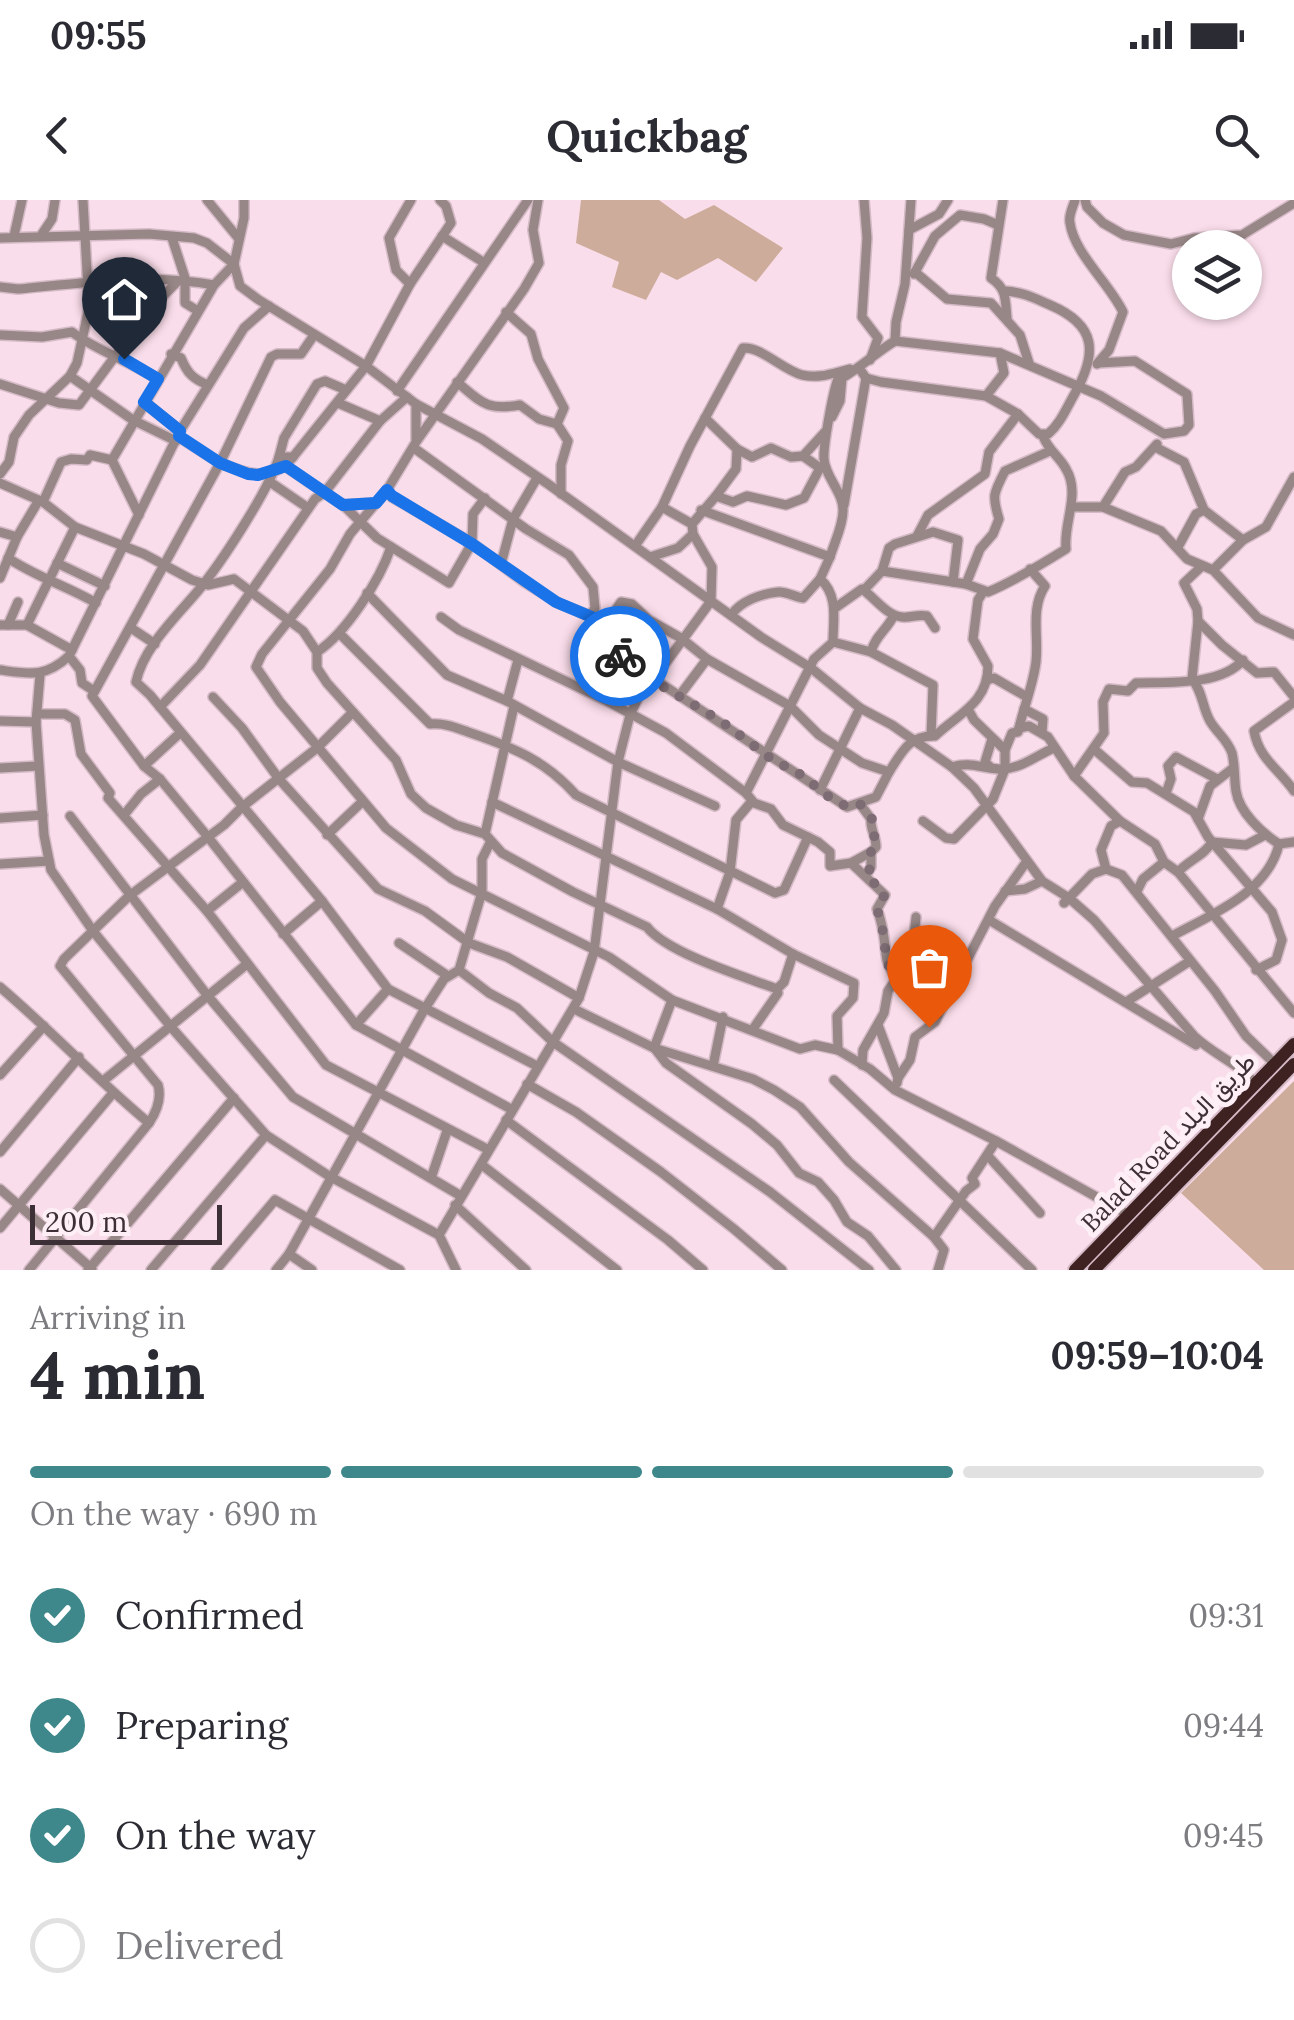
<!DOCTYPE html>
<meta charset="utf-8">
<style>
:root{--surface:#fff;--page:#f2f2f3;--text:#2b2b33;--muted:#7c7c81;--line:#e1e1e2;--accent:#3e878a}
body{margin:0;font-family:Lora,Vazirmatn,serif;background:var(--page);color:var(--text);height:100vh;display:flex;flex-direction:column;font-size:38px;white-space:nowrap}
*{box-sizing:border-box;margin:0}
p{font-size:32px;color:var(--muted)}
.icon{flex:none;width:55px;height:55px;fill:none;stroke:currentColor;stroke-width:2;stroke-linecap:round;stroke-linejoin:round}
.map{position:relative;height:1070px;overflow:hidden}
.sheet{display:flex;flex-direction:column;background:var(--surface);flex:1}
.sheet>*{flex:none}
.buttons{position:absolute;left:1172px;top:30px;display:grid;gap:20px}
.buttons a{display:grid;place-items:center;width:90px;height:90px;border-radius:50%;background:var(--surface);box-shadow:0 2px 8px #0004;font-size:50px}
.scale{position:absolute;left:30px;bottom:25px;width:192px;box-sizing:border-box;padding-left:10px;border:5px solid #3c2f35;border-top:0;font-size:28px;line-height:35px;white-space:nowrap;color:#3c2f35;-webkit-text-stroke:8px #feeff6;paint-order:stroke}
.pin{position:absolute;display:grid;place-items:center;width:85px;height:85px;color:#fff;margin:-102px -42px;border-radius:50% 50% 50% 0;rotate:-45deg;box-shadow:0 0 10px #0007}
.pin .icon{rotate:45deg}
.courier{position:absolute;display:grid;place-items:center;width:100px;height:100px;margin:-50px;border:8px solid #1a73e8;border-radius:50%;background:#fff;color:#222;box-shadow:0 2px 12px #0007}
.summary em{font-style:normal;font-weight:800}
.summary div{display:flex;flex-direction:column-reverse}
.summary{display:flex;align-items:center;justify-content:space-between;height:170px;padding:0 30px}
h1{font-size:65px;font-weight:800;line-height:75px}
.bar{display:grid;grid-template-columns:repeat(4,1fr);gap:15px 10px;align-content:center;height:120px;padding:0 30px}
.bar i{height:12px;border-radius:8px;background:var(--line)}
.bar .current{background:var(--accent)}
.bar p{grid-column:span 4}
ol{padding:0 30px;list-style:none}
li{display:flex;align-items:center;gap:30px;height:110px}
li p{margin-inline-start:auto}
li .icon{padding:10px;border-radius:50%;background:var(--accent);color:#fff;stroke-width:4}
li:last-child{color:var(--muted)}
li i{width:55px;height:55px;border:5px solid var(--line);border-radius:50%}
.status{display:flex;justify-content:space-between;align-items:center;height:70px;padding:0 50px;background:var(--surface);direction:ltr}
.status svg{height:28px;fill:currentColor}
header{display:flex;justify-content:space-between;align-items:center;height:130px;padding:0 30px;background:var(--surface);font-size:45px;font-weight:800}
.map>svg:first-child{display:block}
.green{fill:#cdac9b}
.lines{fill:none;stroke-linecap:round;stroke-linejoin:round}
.minor-casing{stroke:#d4bac6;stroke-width:12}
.highway-casing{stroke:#d4bac6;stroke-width:16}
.minor{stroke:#988787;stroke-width:9}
.highway{stroke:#3e2121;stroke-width:12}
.done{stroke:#7e6c74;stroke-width:10;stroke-dasharray:0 18}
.route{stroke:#1a73e8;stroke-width:12}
.labels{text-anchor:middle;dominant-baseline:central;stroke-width:10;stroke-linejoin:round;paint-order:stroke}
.street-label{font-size:25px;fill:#3c2f35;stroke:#feeff6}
</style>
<div class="status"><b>09:55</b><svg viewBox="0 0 49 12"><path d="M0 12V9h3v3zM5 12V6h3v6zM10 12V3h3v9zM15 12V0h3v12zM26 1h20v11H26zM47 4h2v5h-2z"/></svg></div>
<header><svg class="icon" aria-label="back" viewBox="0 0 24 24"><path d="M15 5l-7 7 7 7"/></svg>Quickbag<svg class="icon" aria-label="search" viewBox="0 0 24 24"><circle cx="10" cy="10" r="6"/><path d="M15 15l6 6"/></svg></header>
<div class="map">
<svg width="1294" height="1070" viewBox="0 0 1294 1070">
<rect width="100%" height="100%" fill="#faddea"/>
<g class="green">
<path d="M581,0H659L685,19L714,5L783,48L756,82L718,58L677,80L661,72L646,100L612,87L619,62L576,43Z"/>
<path d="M1294,881V1070H1264L1181,993Z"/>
</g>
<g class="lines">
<defs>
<g id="minor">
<path d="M207,0L239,39"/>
<path d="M440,0L446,6L451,23L410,84L366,166L293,257H279C269,290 220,365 197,392C176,417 143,448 136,482L150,495L322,701L388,789L537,866"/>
<path d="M538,0L533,30L539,63L524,89L416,242L387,290L350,334L330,369L262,454L256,467L280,502L386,628L452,679L609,757L672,800L800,849L815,845L838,850L870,869L895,890L996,941L1129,1015"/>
<path d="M864,0L867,38L862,117L878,138L870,160"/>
<path d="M1003,0L991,78C1007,89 1005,99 1007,118"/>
<path d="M1075,0C1073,7 1068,16 1070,23C1074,53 1109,83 1123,112L1109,150L1097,164"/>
<path d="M1085,0L1087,7L1103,23L1124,35L1171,44L1194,38L1242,35L1294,3"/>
<path d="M909,30L939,14L948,0"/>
<path d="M42,34L52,19L55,0"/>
<path d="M14,36L22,0"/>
<path d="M442,36L483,62"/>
<path d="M0,38L149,34L194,38L207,43L234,64L240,86L259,100L366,166L416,204L482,239L548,284L761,437L811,468L860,508L892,525L952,567L974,588L1042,681L1069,698L1094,720L1194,836C1214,855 1238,863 1256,884"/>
<path d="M172,38L185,78V103L198,111"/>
<path d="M915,72L947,99L991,103L1020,135L1029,163"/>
<path d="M914,74L935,36L960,15L984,19L998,25"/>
<path d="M410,84L396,70L389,38L411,0"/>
<path d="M0,87L18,89C82,83 153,73 214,85L234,64L244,18V0"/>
<path d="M506,112L531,134L538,159L564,208L557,224L568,241L561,265V294"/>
<path d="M0,135L42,137L72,132C95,150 129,161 158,179"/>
<path d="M895,141L896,122L905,84L911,0"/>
<path d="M171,154L181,158C187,173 193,179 208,185"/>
<path d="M859,168L866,178L881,182L986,196L1018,214L1039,234H1048C1060,224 1066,209 1074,195C1098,153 1097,125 1050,105C1034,98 1023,92 1005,91"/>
<path d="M70,176L133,220L176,241"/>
<path d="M457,182C481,202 486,211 520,205L539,219L557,224"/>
<path d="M0,184L59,203L79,205L150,109L176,83"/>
<path d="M397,191L528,0"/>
<path d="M986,196L1004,173L1000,153"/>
<path d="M144,202L180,231"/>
<path d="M338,203L380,221"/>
<path d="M832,217L840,201L842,178C861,167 878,151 895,141L1000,153L1101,196L1164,234L1184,231L1189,225L1187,194L1135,161L1099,163"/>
<path d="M705,218L737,249L736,269L716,296"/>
<path d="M179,237L220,263L271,157L277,154H301L314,135"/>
<path d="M416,239V204"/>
<path d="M1155,247L1184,262L1204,310L1196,314L1178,347"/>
<path d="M414,248L526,329L569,355L593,387L595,408L590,416"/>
<path d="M737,249L752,257L771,248L791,257L803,256"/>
<path d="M279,257L284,238L317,184L325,181L346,190"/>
<path d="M293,257C271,283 247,274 220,263L92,496L144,566L160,579L208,637L356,825L511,909"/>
<path d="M285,266L343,305L377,338L449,383L472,343L473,314L485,298"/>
<path d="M0,274L9,262L14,237L29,215L70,176L77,163L89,108L83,0"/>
<path d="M270,282L308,308"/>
<path d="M0,283L43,302L75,327L144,354L192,380L208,385L234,379L303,431L317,452V468L327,483L396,560L411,594L426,608L456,625L485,634L502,653L573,692L647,727C667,753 745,777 777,789L784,782L793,754"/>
<path d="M387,290L392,297L472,343L524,382L560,404L594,417L605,426L600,447L631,462L650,479"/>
<path d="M43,302L61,262L71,259L87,260L90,255L112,260"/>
<path d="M343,305L375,303"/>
<path d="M844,305L866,178"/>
<path d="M662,307L692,324"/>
<path d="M1072,307H1103L1161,331L1187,359L1213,370L1258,418L1294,435"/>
<path d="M1103,307L1125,272L1136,267L1157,244"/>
<path d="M701,310L830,357L820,379L803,398C795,397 785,391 778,392C760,394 741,401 731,415"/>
<path d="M1204,310L1243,340"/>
<path d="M139,315L112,260L214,85"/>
<path d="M0,332L17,337"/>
<path d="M917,336L928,315L985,274L989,252L1018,214"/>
<path d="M635,346L662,307L690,246L743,148C760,146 783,170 802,175C820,179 833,173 850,169"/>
<path d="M650,357L678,348L693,334"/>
<path d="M830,357C834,343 843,326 843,311C844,293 825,277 824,259C823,247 834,182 840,175"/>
<path d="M8,358C36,377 67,386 96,403"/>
<path d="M57,363L105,386"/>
<path d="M501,364L513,319L537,278"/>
<path d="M1202,366L1184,383L1197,409L1198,421L1192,479C1203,492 1202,507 1210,521C1217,533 1227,539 1232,553C1235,565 1234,578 1236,591C1239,612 1262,633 1279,644L1294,642"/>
<path d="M1213,370L1243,340L1266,327L1294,277"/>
<path d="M882,371L966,384L988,392C1014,381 1042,364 1066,349C1063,323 1081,294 1066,269C1060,257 1048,250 1043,236"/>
<path d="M0,378L17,337L39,300"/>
<path d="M820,379C839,395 833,421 833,442"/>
<path d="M966,384L980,349L993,334L999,319C992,296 993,294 1005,271L1050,251"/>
<path d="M864,390L882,371L889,348L895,344L933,332L958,340L953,382"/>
<path d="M367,393L447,475L507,501L618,562L715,606"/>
<path d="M835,408L862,389C874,397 887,416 902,417C911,418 917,414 927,416L935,428"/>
<path d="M441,417L459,430L607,501L666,533L746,593L754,603L771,609L783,625L818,642L830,652V666L851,663L871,652"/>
<path d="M1198,421L1222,445L1257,473L1274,472L1294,497"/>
<path d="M0,425H27L72,450"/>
<path d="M8,425L18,402"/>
<path d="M27,425L75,327"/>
<path d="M605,426L621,402L632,404L649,420L681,438L707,459L790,506L819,535L862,563L889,572C902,552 909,535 935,536C958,514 988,503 988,466L973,439L978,400L983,392"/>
<path d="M131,428L155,444"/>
<path d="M340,434L430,524C445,523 454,527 468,532C512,547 545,560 576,595L775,693L784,690L808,637"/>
<path d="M317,452C346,433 380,380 391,347"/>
<path d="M871,452C875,436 887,430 894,415"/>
<path d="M0,470C30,474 45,478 69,456"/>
<path d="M654,479L847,607L876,597L889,572"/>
<path d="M987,480L994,478L1027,497"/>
<path d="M94,491L82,483L80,470L69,456L180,231L244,128L269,106"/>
<path d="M680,495L707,459"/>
<path d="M213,497L242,528L279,579L378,689L425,711L469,743L507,757L579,798"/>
<path d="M507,501L518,460"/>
<path d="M1294,502L1254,531C1259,559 1279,569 1294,591"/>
<path d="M160,507L200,465L315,299L325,292L380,221L407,197"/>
<path d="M1024,509L1043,519L1042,533"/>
<path d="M969,511L974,520L1005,550"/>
<path d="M37,514H65L75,520L81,554L110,593L108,598L207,711L326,865L487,949"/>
<path d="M0,521L36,522L40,475"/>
<path d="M36,522L44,635L51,670L93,731L171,827L266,935L329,976L439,1035"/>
<path d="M1019,528L1029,526L1048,537L1074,576L1120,621L1155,644L1164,662L1178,672L1294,813"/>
<path d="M1095,550L1132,582L1147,583L1194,612L1208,637L1272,712L1282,740L1276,760L1256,770"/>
<path d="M144,566L180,533"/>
<path d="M952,567C970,561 983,569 1001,569C1021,569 1037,555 1054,548"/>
<path d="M0,568L38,566"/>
<path d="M991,568L985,562L992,539"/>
<path d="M1074,576L1104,533L1103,502L1109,489L1128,491L1136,483C1167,482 1221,486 1243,460"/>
<path d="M820,590L860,508"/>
<path d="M746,593L814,459L833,442L871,452L933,485L931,536"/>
<path d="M1166,593L1171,579L1168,566L1176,557L1217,579"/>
<path d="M492,602L717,709L793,754L854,783L853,798L837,816L838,850"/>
<path d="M860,604L871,619C870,629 876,636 876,647L871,652V667L866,675"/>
<path d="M124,615L141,594L160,579"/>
<path d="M70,616L207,795L293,897L461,996"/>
<path d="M0,618L43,615"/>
<path d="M1198,619L1210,586L1232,569"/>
<path d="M923,621L946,638L954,639L993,599L1005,569V550L1012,533L1018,532C1023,509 1033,486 1036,462C1039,436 1030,409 1045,386L1030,369"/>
<path d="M485,634L514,506"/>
<path d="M327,635L363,601"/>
<path d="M851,663L885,695L877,709C895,756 869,772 929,795L938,815"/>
<path d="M0,664L49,661"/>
<path d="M1106,669L1101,650L1111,626L1120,621"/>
<path d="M1178,672C1188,661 1206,654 1212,642L1246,645L1265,635"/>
<path d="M1005,691L1025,689L1042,681"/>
<path d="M1137,691L1143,679L1164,662"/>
<path d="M1064,703L1092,674L1106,669L1122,675L1215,791L1246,836L1275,864"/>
<path d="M717,709L730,672L736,620L752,601"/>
<path d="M207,711L243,682"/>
<path d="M989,720L1196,845"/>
<path d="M283,734L322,701"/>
<path d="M1172,736C1210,715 1268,693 1279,644"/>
<path d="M399,743L448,776"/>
<path d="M459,770L489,793L517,808L553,842L770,992L869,1070"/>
<path d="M0,787C52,831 98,881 149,923"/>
<path d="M1126,802L1190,761"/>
<path d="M574,809L654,848L753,879L774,890L800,907L849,962L934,1037"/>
<path d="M356,825L388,789"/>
<path d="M878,825L898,878L897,883"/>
<path d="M753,829L778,793L777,789"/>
<path d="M654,848L672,800"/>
<path d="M656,850L666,863L752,924L777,945L799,973L818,982L834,1000L847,1022L868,1036L896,1070"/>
<path d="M862,865L863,850L884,813L888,791L912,755L916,717"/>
<path d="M713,866L723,817"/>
<path d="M0,875L44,826"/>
<path d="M898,878L910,860L915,837L935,822L995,706L1027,661"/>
<path d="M834,880L1032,1070"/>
<path d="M103,881L247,764"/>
<path d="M527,884L576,912L661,972L734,1029L782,1070"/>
<path d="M506,920L668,1040L703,1070"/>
<path d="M0,952L79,857"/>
<path d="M988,956L1040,1013"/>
<path d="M482,965L617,1070"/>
<path d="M431,978L447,931"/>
<path d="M0,989L92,1069"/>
<path d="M455,1005L526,1070"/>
<path d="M0,1028L113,893"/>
<path d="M289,1054L312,1070"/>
<path d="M29,1070L149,923C157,911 162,899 158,885L60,766L64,759L129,696L224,625L242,607L317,548L352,513"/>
<path d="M88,1070L234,898"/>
<path d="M151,1070L266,935"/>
<path d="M216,1070L275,1000L400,1070"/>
<path d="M276,1070L289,1054L424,810L444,779L459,770L482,692V659L490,643"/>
<path d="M456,1070L439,1035L579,798L594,752L618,562L630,515L642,490L654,479L711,401L712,367L693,334L692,324L716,296L733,302L747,296L786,305L804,298L820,268L803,256L825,232"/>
<path d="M938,1070L944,1050L934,1037L966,991L975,984L972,978L996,941"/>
</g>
<g id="highway">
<path d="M1075,1070L1294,844"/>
<path d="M1094,1070L1294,864"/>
</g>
</defs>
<use href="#minor" class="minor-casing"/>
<use href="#highway" class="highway-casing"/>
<use href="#minor" class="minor"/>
<use href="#highway" class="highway"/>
</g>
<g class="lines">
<path class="done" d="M620,456L650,479L721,521L778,564L792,568L833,600L848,607L860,604L872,619C870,629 876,636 876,647L871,652V667L866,675L885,694L877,709C894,757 870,772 929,795L938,816L929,827"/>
<path class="route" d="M124,159L158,179L144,202L180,231L179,236L220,263L248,274L258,275L286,266L343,305L376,303L387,290L392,296L472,344L556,402L594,418L605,426L600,446L620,456"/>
</g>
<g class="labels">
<g class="street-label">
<text transform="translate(1168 942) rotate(-46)">Balad Road طريق البلد</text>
</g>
</g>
</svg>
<div class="buttons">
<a><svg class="icon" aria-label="layers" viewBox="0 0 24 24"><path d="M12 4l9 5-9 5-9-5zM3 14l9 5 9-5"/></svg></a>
</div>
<div class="scale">200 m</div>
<div class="pin" style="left:929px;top:827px;background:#ea580c"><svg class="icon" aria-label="bag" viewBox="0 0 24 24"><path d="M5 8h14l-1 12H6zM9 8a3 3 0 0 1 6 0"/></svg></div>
<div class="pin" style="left:124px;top:159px;background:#1f2937"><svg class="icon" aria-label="home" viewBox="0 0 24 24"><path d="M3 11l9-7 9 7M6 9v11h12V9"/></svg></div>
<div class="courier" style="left:620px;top:456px"><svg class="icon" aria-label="bike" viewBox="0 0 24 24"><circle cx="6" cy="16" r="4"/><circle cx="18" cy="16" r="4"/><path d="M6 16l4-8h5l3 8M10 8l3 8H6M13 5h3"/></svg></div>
</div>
<section class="sheet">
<div class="summary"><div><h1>4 min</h1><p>Arriving in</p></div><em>09:59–10:04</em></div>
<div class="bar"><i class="current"></i><i class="current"></i><i class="current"></i><i></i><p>On the way · 690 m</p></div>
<ol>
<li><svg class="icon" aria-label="check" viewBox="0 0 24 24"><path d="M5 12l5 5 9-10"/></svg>Confirmed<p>09:31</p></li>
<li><svg class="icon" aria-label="check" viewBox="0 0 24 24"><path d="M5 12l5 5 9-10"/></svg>Preparing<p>09:44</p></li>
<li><svg class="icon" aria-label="check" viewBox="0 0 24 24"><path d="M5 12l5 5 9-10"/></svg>On the way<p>09:45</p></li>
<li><i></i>Delivered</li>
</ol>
</section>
